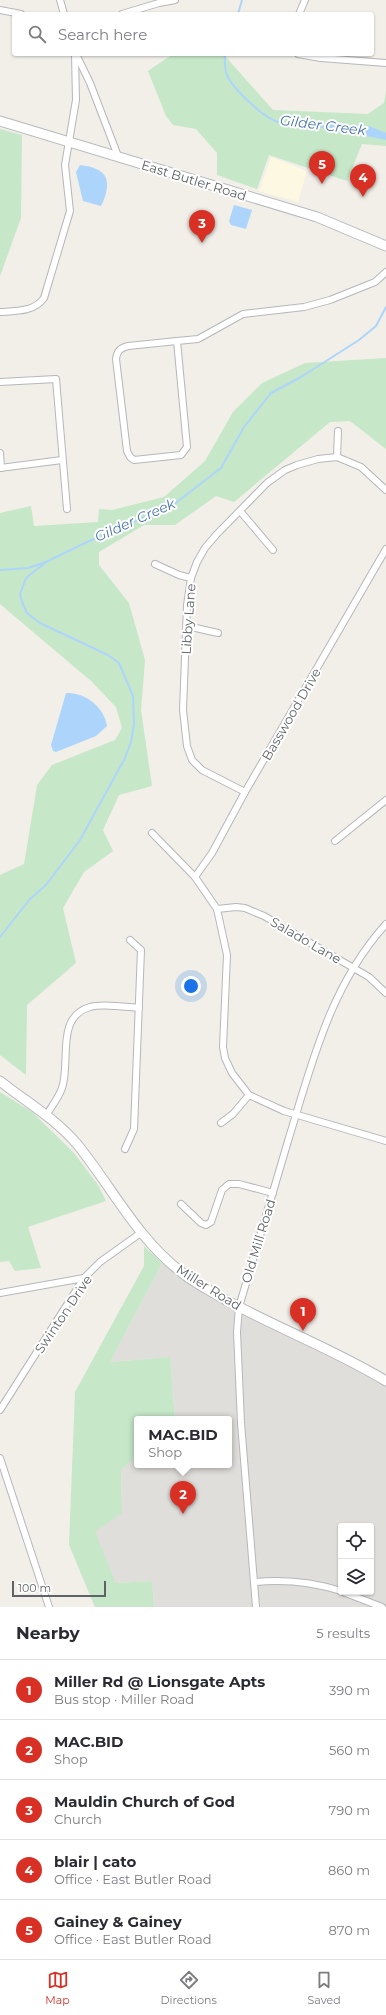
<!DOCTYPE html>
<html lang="en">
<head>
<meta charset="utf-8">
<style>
  :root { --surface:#fff; --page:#f2f2f3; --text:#2b2b33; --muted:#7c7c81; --line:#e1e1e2; --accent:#d93025 }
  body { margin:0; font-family:Montserrat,sans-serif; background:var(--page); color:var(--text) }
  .controls { position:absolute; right:12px; bottom:12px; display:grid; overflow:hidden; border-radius:4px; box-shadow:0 1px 3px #0004 }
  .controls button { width:36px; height:36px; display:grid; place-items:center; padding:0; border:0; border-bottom:1px solid var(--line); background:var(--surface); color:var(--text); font:20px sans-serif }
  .scale { position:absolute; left:12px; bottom:10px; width:94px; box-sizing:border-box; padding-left:4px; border:2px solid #5f6268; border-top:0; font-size:11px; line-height:14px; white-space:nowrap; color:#5f6268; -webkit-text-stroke:3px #fff; paint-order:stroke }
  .you { position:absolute; left:191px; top:986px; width:14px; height:14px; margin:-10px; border:3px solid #fff; border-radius:50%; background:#1a73e8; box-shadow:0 0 0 6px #1a73e833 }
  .badge { display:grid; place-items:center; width:26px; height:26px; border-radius:50%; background:var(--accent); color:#fff; font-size:13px; font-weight:700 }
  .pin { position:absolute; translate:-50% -33px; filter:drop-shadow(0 1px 2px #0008) }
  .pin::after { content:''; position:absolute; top:21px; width:14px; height:12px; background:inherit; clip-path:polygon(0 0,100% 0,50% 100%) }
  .popup { position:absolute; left:134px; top:1416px; width:98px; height:52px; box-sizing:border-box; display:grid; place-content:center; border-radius:4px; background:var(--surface); filter:drop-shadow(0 1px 3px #0005); font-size:13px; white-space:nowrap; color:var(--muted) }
  .popup b { font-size:15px; color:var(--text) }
  .popup::after { content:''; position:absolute; left:50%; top:100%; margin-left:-8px; border:8px solid transparent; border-top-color:var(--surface) }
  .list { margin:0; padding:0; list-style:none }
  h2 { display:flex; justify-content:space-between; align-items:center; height:52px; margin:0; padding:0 16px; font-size:17px }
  h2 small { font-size:13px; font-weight:400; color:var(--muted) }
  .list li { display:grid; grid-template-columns:26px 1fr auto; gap:12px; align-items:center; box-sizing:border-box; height:60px; padding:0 16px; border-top:1px solid var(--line) }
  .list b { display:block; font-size:15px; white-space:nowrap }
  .list p { margin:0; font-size:13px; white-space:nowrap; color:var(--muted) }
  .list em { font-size:13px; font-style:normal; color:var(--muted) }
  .icon { flex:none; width:22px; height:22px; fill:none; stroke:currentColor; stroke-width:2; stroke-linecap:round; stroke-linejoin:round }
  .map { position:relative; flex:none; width:386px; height:1607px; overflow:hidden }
  .search { position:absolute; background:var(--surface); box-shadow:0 1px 3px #0004; left:12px; right:12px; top:12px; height:44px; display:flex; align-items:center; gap:10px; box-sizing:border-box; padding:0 14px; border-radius:4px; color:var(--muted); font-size:15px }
  .sheet { height:352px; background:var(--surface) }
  nav { display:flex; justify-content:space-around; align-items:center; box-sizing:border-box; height:56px; border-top:1px solid var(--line); background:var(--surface); font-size:11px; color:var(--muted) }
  nav a { display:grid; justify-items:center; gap:2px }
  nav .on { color:var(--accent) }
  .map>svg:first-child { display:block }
  .commercial { fill:#fdf8e1 }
  .industrial { fill:#e0deda; fill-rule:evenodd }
  .green { fill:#c6e7c8 }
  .water { fill:#add5fc }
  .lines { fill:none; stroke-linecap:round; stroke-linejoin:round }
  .stream { stroke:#add5fc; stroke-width:2 }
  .street-casing { stroke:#b5b7bc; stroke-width:8 }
  .secondary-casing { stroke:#b6b9bf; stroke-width:11 }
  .street { stroke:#fff; stroke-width:6 }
  .secondary { stroke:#fff; stroke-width:9 }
  .labels { text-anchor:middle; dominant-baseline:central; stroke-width:4; stroke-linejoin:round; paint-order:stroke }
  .street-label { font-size:13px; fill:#5f6268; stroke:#fff }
  .water-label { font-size:14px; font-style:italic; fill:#4874af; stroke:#fff }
</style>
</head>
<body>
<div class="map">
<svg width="386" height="1607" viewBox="0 0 386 1607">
  <rect width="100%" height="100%" fill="#f1efe8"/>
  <!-- commercial -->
  <path class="commercial" d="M271,157l36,14 -9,31 -39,-11z"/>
  <!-- industrial -->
  <path class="industrial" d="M162,1263l78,42 146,72v230h-232l-2,-26 -36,2 -22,-51 28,-19 -1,-43 16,-14v9h92v-46h-54l-5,-62 -60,5zM341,1526h30v66h-30z"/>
  <!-- green -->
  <g class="green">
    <path d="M173,54l52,2 48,54 95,4 16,-11 2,-13v56l-24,-2 -15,37 -78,-26 -12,34 -40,-14v-22l-21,-24 -23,-4 -7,-9 -18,-45z"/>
    <path d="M0,129l22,6 -1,83 -21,58z"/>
    <path d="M386,358v91l-36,-28 -20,1 -96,80 -18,-6 -41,29h-31l-45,27v13l30,38 16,57 -4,50 11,76 -33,9 -16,35 10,21 -29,21 -21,36 13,55 -49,42 -1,70 -26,-20v-180l24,-11 13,-79 15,-20 63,-25 7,-12 -6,-21 -25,-26 -91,-77v-91l31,-7 3,20 64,-4 1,-13 13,1 52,-13 41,-36 28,-49 29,-29 43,-20z"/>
    <path d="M0,1092l32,20 42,41 24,32 8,16 -78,26 13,41 -26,3 -6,-10 -9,1z"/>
    <path d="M144,1246l18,17 -52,99 60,-5 5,62h-38v37l-16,14 1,43 -27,19 21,51 36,-2 2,26h-59l-26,-62 6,-153 69,-126z"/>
  </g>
  <!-- water -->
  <g class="water">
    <path d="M329,124l40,2 17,7v7l-40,-8 -17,-1z"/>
    <path d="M80,165c28,3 33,16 21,41l-18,-5 -7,-29z"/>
    <path d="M234,205l18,5 -6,19 -15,-4 -2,-4z"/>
    <path d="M66,693c19,-1 38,14 41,33l-11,10 -40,16 -3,-1 -2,-6z"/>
  </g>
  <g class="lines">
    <!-- stream -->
    <g class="stream">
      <path d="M238,14l4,-14"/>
      <path d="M225,54c0,7 -1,15 2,21 6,14 37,43 51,47 17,4 35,4 52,5"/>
      <path d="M0,570l28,-2 18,-6 41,-20 86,-37 48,-37 23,-41 27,-34 30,-16 58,-37 17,-14 10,-19"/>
      <path d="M0,937l30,-38 16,-14 34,-45 45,-82 6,-16 3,-18 -1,-28 -14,-33 -11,-8 -68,-32 -13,-10 -5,-11 -2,-8 6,-16 20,-16"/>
    </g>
    <!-- street casing -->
    <g class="street-casing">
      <g id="street">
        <path d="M60,0l4,14"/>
        <path d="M0,10l21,4"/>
        <path d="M122,14l37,-11 16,-3"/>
        <path d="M299,14l6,-14"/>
        <path d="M76,54l14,29 28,73"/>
        <path d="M298,54l23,4 65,5"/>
        <path d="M0,312c16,-1 34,0 44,-14l26,-87 -5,-46 11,-65 -1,-46"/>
        <path d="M177,341l10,106 -6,8 -47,5 -4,-3 -3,-6 -11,-92c1,-8 4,-11 12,-13z"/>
        <path d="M177,341l21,-2 45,-25 61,-7 26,-7 45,-18 11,-10"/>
        <path d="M0,382l56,-3 11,130"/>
        <path d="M0,453l1,15"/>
        <path d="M337,457l1,-26"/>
        <path d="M0,468l62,-8"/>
        <path d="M240,511l33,39"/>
        <path d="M155,564l24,11 12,3"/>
        <path d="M187,626l31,7"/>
        <path d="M245,792l-43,-22 -10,-10 -5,-14 -4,-36 4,-105 4,-27 6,-16 8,-14 11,-13 51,-52 18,-13 12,-5 21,-6 19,-2 24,10 25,23"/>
        <path d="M152,833l43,44 22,32 10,46 -4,92 2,11 7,15 17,22 35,16 102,30"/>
        <path d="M335,841l51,-41"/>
        <path d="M195,877l17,-24 33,-61 141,-243"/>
        <path d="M217,909l19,-2 9,1 19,8 105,61 17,16"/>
        <path d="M47,1114c5,-8 12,-17 15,-26 9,-26 -7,-71 28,-81 12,-4 36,0 49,1"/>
        <path d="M221,1123l12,-9 16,-19"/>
        <path d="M125,1149l9,-20 7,-179 -11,-10"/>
        <path d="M181,1204l20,19 5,2 5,-3 11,-32 7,-6h10l34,9"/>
        <path d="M0,1293l84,-15"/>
        <path d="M0,1410l84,-132 16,-16 42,-30"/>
        <path d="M0,1458l49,149"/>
        <path d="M255,1582c30,-3 58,0 86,9"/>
        <path d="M343,1592l39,15"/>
        <path d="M256,1607l-15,-184 -4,-91 2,-25c17,-56 33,-111 49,-166 24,-78 42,-155 98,-217"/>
      </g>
    </g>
    <!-- secondary casing -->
    <g class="secondary-casing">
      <g id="secondary">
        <path d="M0,121l317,96 69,29"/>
        <path d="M0,1081c26,21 55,37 77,63 34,42 60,94 103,127 14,12 31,20 46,29 53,29 109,50 160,81"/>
      </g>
    </g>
    <!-- street -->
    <use href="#street" class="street"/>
    <!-- secondary -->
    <use href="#secondary" class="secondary"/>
  </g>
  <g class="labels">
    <!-- street labels -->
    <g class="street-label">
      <text transform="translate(194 180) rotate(17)">East Butler Road</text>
      <text transform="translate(188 619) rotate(-86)">Libby Lane</text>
      <text transform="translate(291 714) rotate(-60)">Basswood Drive</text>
      <text transform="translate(306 940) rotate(30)">Salado Lane</text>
      <text transform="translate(258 1241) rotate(-73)">Old Mill Road</text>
      <text transform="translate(209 1287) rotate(32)">Miller Road</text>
      <text transform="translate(63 1314) rotate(-56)">Swinton Drive</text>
    </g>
    <!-- water labels -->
    <g class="water-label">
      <text transform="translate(323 125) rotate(7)">Gilder Creek</text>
      <text transform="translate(135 520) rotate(-24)">Gilder Creek</text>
    </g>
  </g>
</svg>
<div class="controls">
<button><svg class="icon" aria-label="locate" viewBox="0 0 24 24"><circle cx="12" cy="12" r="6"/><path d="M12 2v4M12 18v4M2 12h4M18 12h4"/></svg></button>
<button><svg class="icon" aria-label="layers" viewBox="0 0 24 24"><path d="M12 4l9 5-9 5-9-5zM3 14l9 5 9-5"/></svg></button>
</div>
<div class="scale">100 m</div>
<div class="you"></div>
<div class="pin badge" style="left:303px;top:1331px">1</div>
<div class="pin badge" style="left:183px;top:1514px">2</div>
<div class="popup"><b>MAC.BID</b>Shop</div>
<div class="pin badge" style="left:202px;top:243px">3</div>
<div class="pin badge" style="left:363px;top:197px">4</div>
<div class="pin badge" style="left:322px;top:184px">5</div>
<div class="search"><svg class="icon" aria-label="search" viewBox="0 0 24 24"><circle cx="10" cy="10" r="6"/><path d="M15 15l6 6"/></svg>Search here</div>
</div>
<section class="sheet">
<h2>Nearby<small>5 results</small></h2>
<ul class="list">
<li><span class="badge">1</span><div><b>Miller Rd @ Lionsgate Apts</b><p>Bus stop · Miller Road</p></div><em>390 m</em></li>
<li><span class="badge">2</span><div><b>MAC.BID</b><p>Shop</p></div><em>560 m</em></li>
<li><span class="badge">3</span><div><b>Mauldin Church of God</b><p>Church</p></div><em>790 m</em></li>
<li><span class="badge">4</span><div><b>blair | cato</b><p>Office · East Butler Road</p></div><em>860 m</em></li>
<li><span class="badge">5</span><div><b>Gainey &amp; Gainey</b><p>Office · East Butler Road</p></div><em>870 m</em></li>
</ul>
</section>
<nav>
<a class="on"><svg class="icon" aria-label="map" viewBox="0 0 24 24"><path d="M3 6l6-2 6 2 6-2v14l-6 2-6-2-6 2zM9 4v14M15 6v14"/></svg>Map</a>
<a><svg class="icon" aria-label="directions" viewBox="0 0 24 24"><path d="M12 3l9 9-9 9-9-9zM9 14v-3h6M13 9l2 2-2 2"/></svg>Directions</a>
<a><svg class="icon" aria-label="saved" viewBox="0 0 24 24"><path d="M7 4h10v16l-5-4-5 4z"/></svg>Saved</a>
</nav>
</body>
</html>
